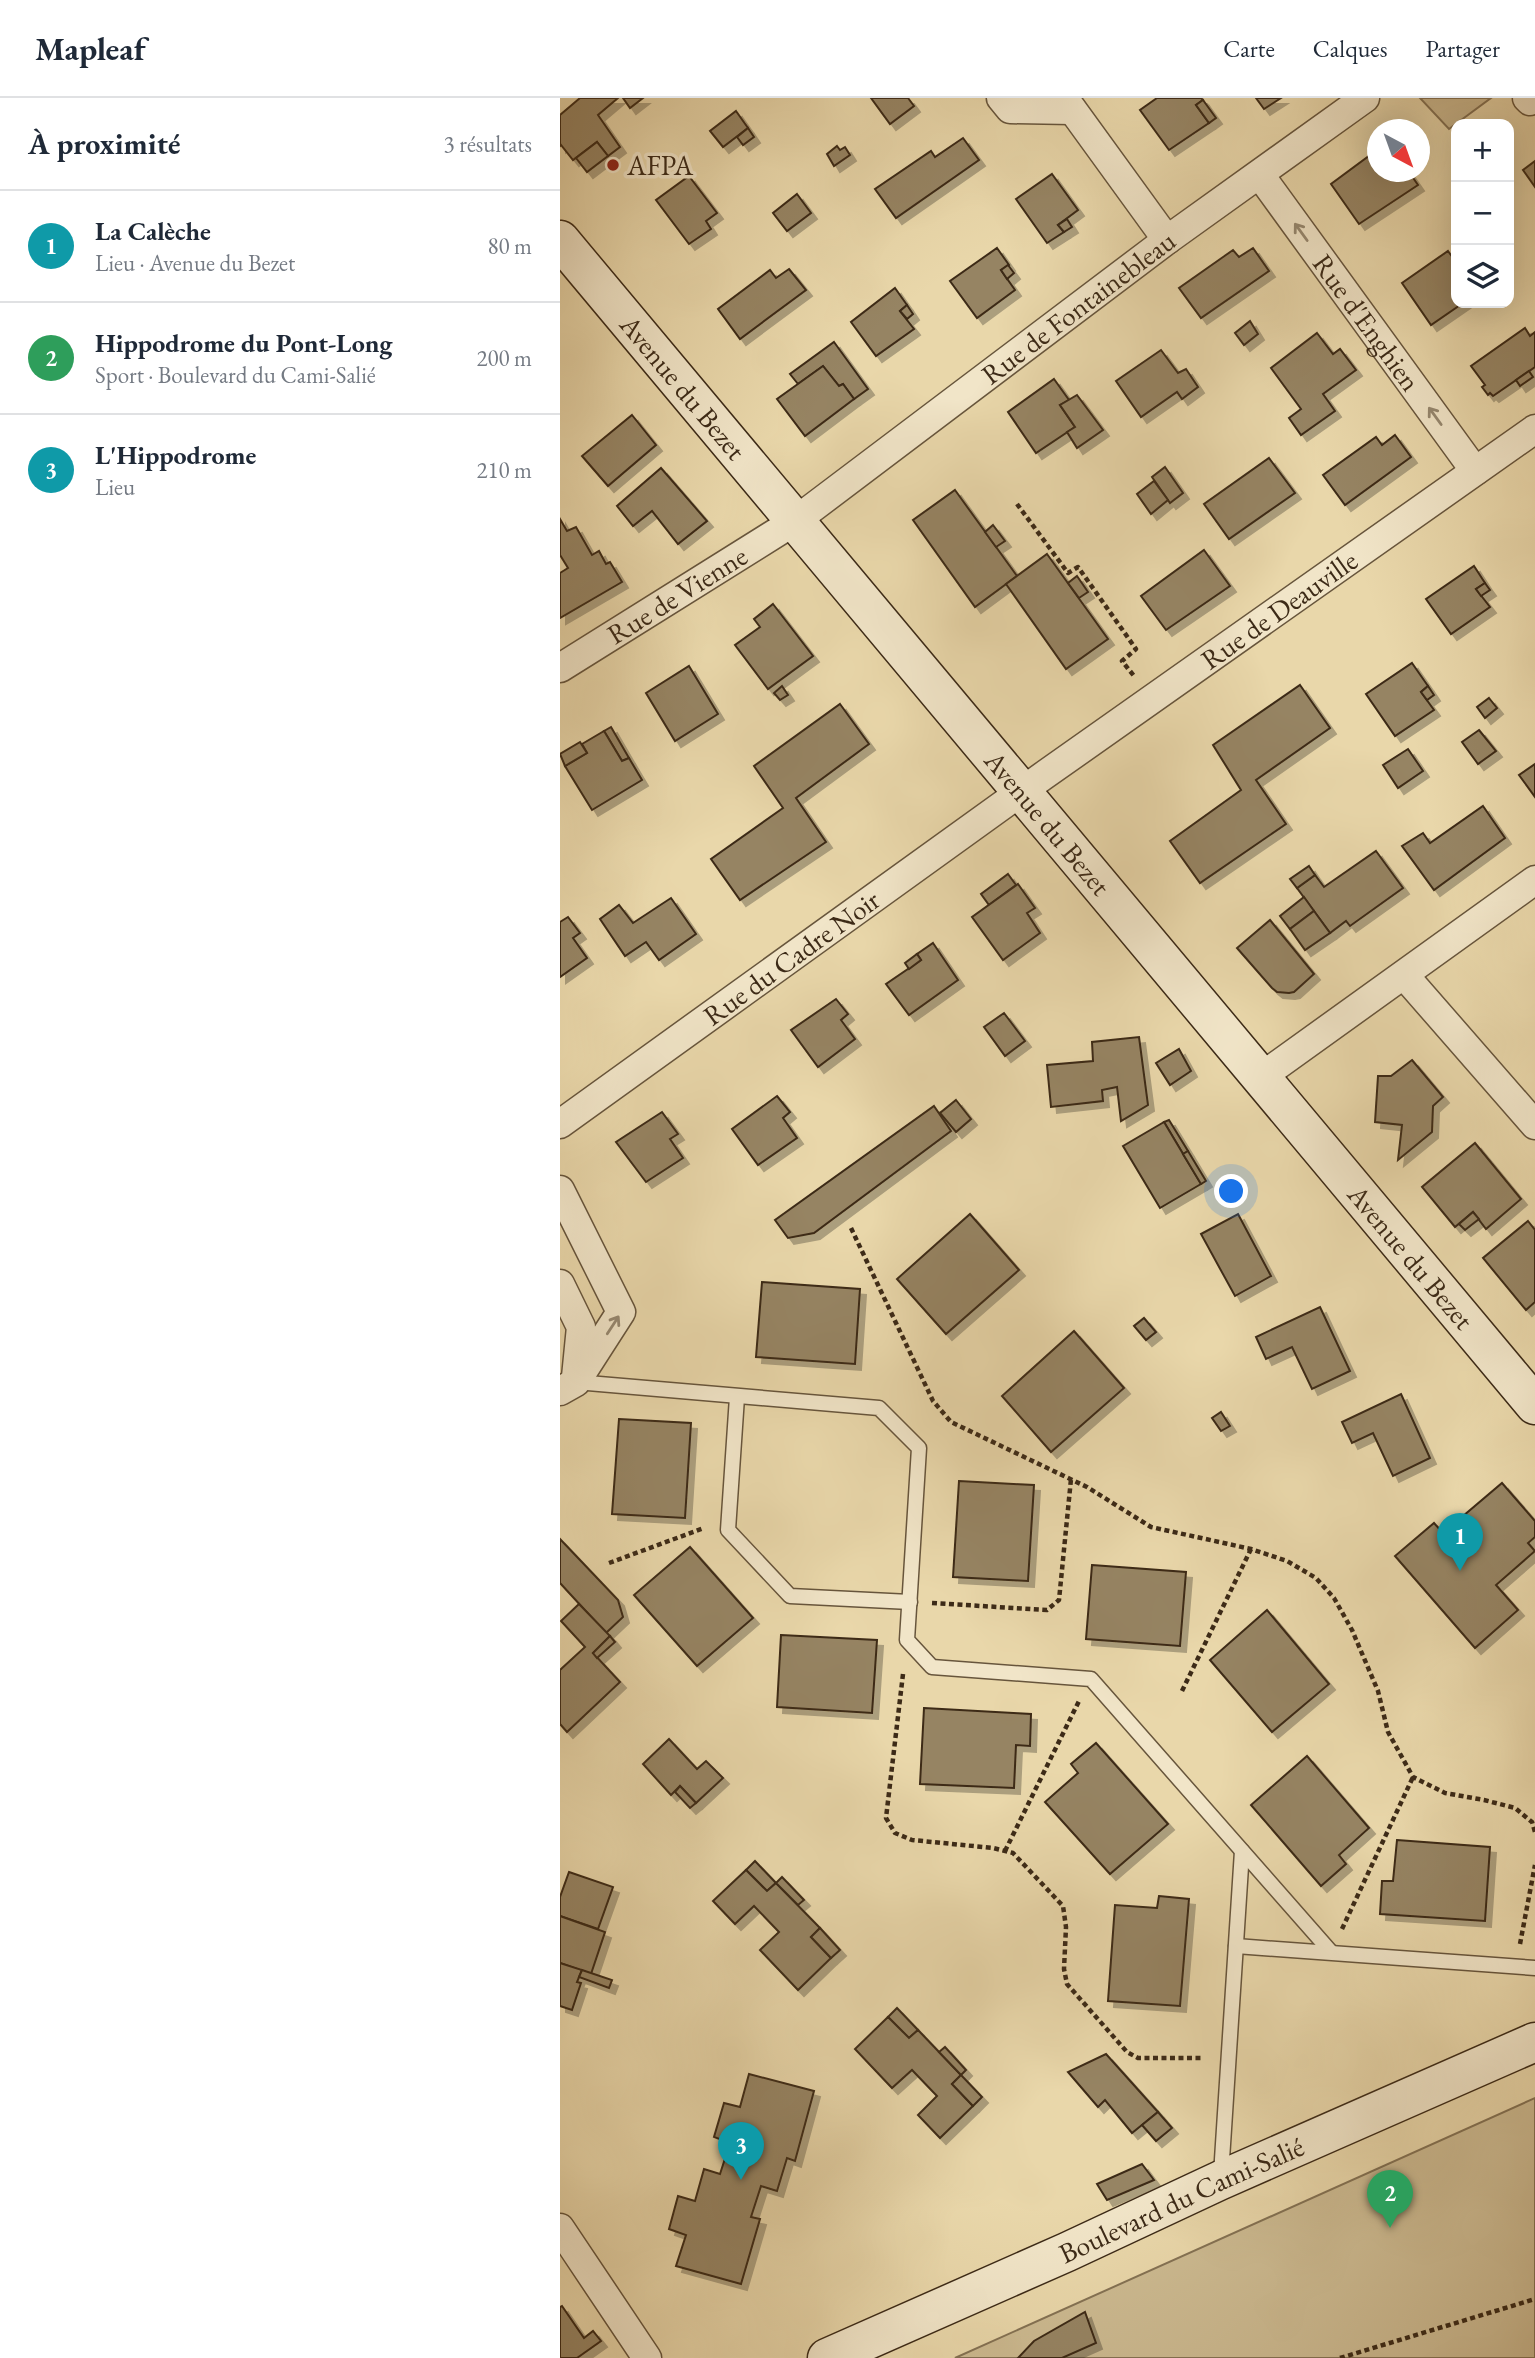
<!DOCTYPE html>
<html lang="fr">
<head>
<meta charset="utf-8">
<style>
  :root { --surface:#fff; --page:#f6f6f7; --text:#1f2937; --muted:#747a83; --line:#e0e1e3; --accent:#8f2418 }
  body { margin:0; font-family:"EB Garamond",serif; background:var(--page); color:var(--text) }
  .controls { position:absolute; right:21px; top:21px; display:grid; overflow:hidden; border-radius:14px; box-shadow:0 7px 28px #0002 }
  .controls button { width:63px; height:63px; display:grid; place-items:center; padding:0; border:0; border-bottom:2px solid var(--line); background:var(--surface); color:var(--text); font:35px sans-serif }
  .compass { position:absolute; left:807px; top:21px; width:63px; height:63px; border-radius:50%; background:var(--surface); box-shadow:0 7px 28px #0002; rotate:139deg }
  .you { position:absolute; left:672px; top:1094px; width:24px; height:24px; margin:-18px; border:5px solid #fff; border-radius:50%; background:#1a73e8; box-shadow:0 0 0 10px #1a73e833 }
  .badge { display:grid; place-items:center; width:46px; height:46px; border-radius:50%; background:var(--accent); color:#fff; font-size:23px; font-weight:700 }
  .pin { position:absolute; translate:-50% -58px; filter:drop-shadow(0 2px 4px #0008) }
  .pin::after { content:''; position:absolute; top:37px; width:24px; height:21px; background:inherit; clip-path:polygon(0 0,100% 0,50% 100%) }
  .list { margin:0; padding:0; list-style:none }
  h2 { display:flex; justify-content:space-between; align-items:center; height:91px; margin:0; padding:0 28px; font-size:30px }
  h2 small { font-size:23px; font-weight:400; color:var(--muted) }
  .list li { display:grid; grid-template-columns:46px 1fr auto; gap:21px; align-items:center; box-sizing:border-box; height:112px; padding:0 28px; border-top:2px solid var(--line) }
  .list b { display:block; font-size:26px; white-space:nowrap }
  .list p { margin:0; font-size:23px; white-space:nowrap; color:var(--muted) }
  .list em { font-size:23px; font-style:normal; color:var(--muted) }
  .icon { flex:none; width:38px; height:38px; fill:none; stroke:currentColor; stroke-width:2; stroke-linecap:round; stroke-linejoin:round }
  .map { position:relative; flex:none; width:975px; height:2260px; overflow:hidden }
  header { display:flex; align-items:center; gap:42px; box-sizing:border-box; height:98px; padding:0 35px; background:var(--surface); border-bottom:2px solid var(--line) }
  header strong { font-size:33px }
  nav { display:flex; gap:38px; margin-inline-start:auto; font-size:24px }
  main { display:flex }
  aside { flex:1; background:var(--surface) }
  .map>svg:first-child { display:block }
  .green { fill:#ccba91; stroke:#847254; stroke-width:2 }
  .building { fill:#968463; stroke:#3c2a17; stroke-width:2; filter:url(#shadow) }
  .lines { fill:none; stroke-linecap:round; stroke-linejoin:round }
  .lane-casing { stroke:#67553c; stroke-width:17 }
  .street-casing { stroke:#67553c; stroke-width:31 }
  .secondary-casing { stroke:#3c2a17; stroke-width:41 }
  .path { stroke:#3c2a17; stroke-width:4.5; stroke-dasharray:5 3.5; stroke-linecap:butt }
  .lane { stroke:#f1e5c8; stroke-width:14 }
  .street { stroke:#f1e5c8; stroke-width:28 }
  .secondary { stroke:#f1e5c8; stroke-width:38 }
  .oneway { stroke:#968870 }
  .poi-dot { fill:#8f2418; stroke:#f1e5c8; stroke-width:2.5 }
  .labels { text-anchor:middle; dominant-baseline:central; stroke-width:7; stroke-linejoin:round; paint-order:stroke }
  .poi-label { font-size:28px; fill:#3c2a17; stroke:#f1e5c8; text-anchor:start }
  .street-label { font-size:28px; fill:#3c2a17; stroke:#f1e5c8 }
</style>
</head>
<body>
<header>
<strong>Mapleaf</strong>
<nav><a>Carte</a><a>Calques</a><a>Partager</a></nav>
</header>
<main>
<aside>
<h2>À proximité<small>3 résultats</small></h2>
<ul class="list">
<li><span class="badge" style="background:#0f9aa8">1</span><div><b>La Calèche</b><p>Lieu · Avenue du Bezet</p></div><em>80 m</em></li>
<li><span class="badge" style="background:#2e9e5b">2</span><div><b>Hippodrome du Pont-Long</b><p>Sport · Boulevard du Cami-Salié</p></div><em>200 m</em></li>
<li><span class="badge" style="background:#0f9aa8">3</span><div><b>L'Hippodrome</b><p>Lieu</p></div><em>210 m</em></li>
</ul>
</aside>
<div class="map">
<svg width="975" height="2260" viewBox="0 0 975 2260">
  <defs>
    <filter id="shadow"><feDropShadow dx="6" dy="6" stdDeviation="0" flood-color="#0004"/></filter>
  </defs>
  <rect width="100%" height="100%" fill="#e9d7aa"/>
  <filter id="stains"><feTurbulence type="fractalNoise" baseFrequency=".00286" numOctaves="4"/><feColorMatrix values="0 0 0 0 .2 0 0 0 0 .09 0 0 0 0 .02 0 0 0 .5 -.17"/></filter>
  <radialGradient id="worn" r=".72"><stop offset=".6" stop-color="#630" stop-opacity="0"/><stop offset="1" stop-color="#630" stop-opacity=".3"/></radialGradient>
  <!-- green -->
  <g class="green">
    <path d="M860,0h71l-42,31z"/>
    <path d="M975,2000v260h-580z"/>
  </g>
  <!-- building -->
  <g class="building">
    <path d="M20,0h38l-20,17 22,32 -12,9 -11,-14 -24,18 -12,-15 -1,1v-31z"/>
    <path d="M63,0h20l-13,10z"/>
    <path d="M311,0h37l6,8 -24,18z"/>
    <path d="M597,0h44l2,2 -7,5 13,18 -40,27 -29,-40z"/>
    <path d="M696,0h25l-17,11z"/>
    <path d="M643,2l13,18 -7,5 -13,-18z"/>
    <path d="M176,13l12,17 -25,19 -13,-16z"/>
    <path d="M188,30l6,9 -11,8 -6,-8z"/>
    <path d="M403,40l16,22 -83,58 -21,-29 56,-38 4,6z"/>
    <path d="M37,44l11,14 -21,16 -11,-14z"/>
    <path d="M277,48l3,4 5,-3 5,8 -16,11 -7,-12z"/>
    <path d="M817,52l1,22h31l9,13 -59,39 -28,-40z"/>
    <path d="M975,63v26l-12,-17z"/>
    <path d="M492,76l26,36 -20,15 6,7 -17,11 -31,-44z"/>
    <path d="M129,78l28,37 -11,8 5,8 -22,15 -33,-44z"/>
    <path d="M237,96l14,19 -24,18 -14,-18z"/>
    <path d="M507,121l5,8 -8,5 -6,-7z"/>
    <path d="M437,150l12,17 -8,5 14,20 -38,28 -27,-37z"/>
    <path d="M693,150l16,23 -68,47 -22,-30 54,-38 6,7z"/>
    <path d="M888,153l8,11v41h7l-32,22 -29,-42z"/>
    <path d="M448,167l6,8 -7,6 -6,-9z"/>
    <path d="M229,171l17,21 -66,49 -22,-30 52,-39 6,8z"/>
    <path d="M335,190l12,17 -7,6 14,18 -38,27 -25,-34z"/>
    <path d="M347,207l6,9 -6,5 -7,-8z"/>
    <path d="M690,223l8,13 -14,11 -9,-12z"/>
    <path d="M965,230l5,8 5,-4v35l-42,29 -3,-3 -2,2 -6,-8 3,-2 -14,-19z"/>
    <path d="M757,235l16,21 7,-5 16,21 -33,24 12,17 -34,24 -12,-17 12,-9 -30,-41z"/>
    <path d="M274,244l34,47 -14,10 -11,-15 -4,2 -16,-20 -25,18 -8,-10z"/>
    <path d="M601,252l17,23 8,-4 12,18 -16,12 -5,-7 -36,25 -25,-36z"/>
    <path d="M263,268l16,20 4,-2 11,15 -49,37 -28,-37z"/>
    <path d="M969,273l4,6 -13,9 -4,-6z"/>
    <path d="M494,281l15,21 -9,5 15,22 -39,26 -28,-41z"/>
    <path d="M517,297l26,35 -26,18 -10,-16 8,-5 -15,-22z"/>
    <path d="M72,317l24,30 -48,41 -26,-30z"/>
    <path d="M835,337l16,22 -66,48 -22,-30 53,-38 6,8z"/>
    <path d="M709,360l26,35 -66,46 -25,-35z"/>
    <path d="M605,369l18,26 -13,10 -18,-26z"/>
    <path d="M101,370l46,53 -29,23 -26,-33 -19,15 -16,-20z"/>
    <path d="M594,383l14,19 -17,14 -14,-20z"/>
    <path d="M395,392l62,86 -42,31 -62,-87z"/>
    <path d="M0,421l7,12 9,-4 16,28 7,-4 7,13 4,-2 12,20 -62,36v-45l8,-5 -8,-13z"/>
    <path d="M433,427l12,16 -9,6 -11,-15z"/>
    <path d="M644,452l26,36 -64,44 -25,-34z"/>
    <path d="M487,456l61,85 -42,30 -60,-85z"/>
    <path d="M914,468l11,17 -9,6 14,18 -39,27 -25,-35z"/>
    <path d="M517,478l11,16 -9,6 -11,-15z"/>
    <path d="M925,485l5,7 -9,6 -5,-7z"/>
    <path d="M213,506l40,52 -45,33 -33,-44 25,-18 -6,-8z"/>
    <path d="M852,565l16,23 -7,6 13,18 -39,26 -29,-42z"/>
    <path d="M129,568l29,48 -43,27 -29,-48z"/>
    <path d="M740,587l30,43 -74,52 30,44 -86,59 -30,-42 71,-51 -28,-45z"/>
    <path d="M222,588l6,9 -8,5 -6,-7z"/>
    <path d="M868,588l6,9 -7,5 -6,-8z"/>
    <path d="M929,600l8,10 -12,10 -8,-11z"/>
    <path d="M280,606l29,40 -73,54 30,44 -86,58 -29,-41 72,-51 -29,-42z"/>
    <path d="M51,629l18,31 -7,3 -18,-30z"/>
    <path d="M919,632l17,21 -18,13 -16,-22z"/>
    <path d="M44,633l18,30 7,-3 13,22 -50,30 -27,-44 22,-13 -5,-9z"/>
    <path d="M20,644l7,11 -22,13 -5,-12z"/>
    <path d="M848,651l15,22 -25,17 -15,-23z"/>
    <path d="M975,666v33l-16,-22z"/>
    <path d="M923,708l22,32 -71,52 -32,-44 21,-13 7,10z"/>
    <path d="M816,753l27,37 -53,38 -4,-5 -16,12 -33,-45 18,-13 9,12z"/>
    <path d="M749,768l6,9 -18,13 -7,-9z"/>
    <path d="M448,776l8,11 -27,20 -8,-11z"/>
    <path d="M458,786l17,24 -8,5 13,20 -37,27 -31,-43z"/>
    <path d="M744,799l10,14 -24,18 -10,-13z"/>
    <path d="M111,800l25,36 -37,26 -13,-18 -21,14 -25,-37 19,-14 14,18z"/>
    <path d="M754,813l16,22 -25,17 -15,-21z"/>
    <path d="M8,819l12,16 -7,5 14,20 -27,19v-55z"/>
    <path d="M710,822l44,54 -20,18 -5,1 -12,-1 -5,-4 -35,-40z"/>
    <path d="M373,845l25,37 -49,35 -23,-31 35,-24 -4,-6z"/>
    <path d="M357,856l4,6 -12,9 -4,-6z"/>
    <path d="M276,901l12,15 -7,6 14,19 -37,28 -27,-37z"/>
    <path d="M444,915l21,28 -20,15 -21,-29z"/>
    <path d="M579,939l9,68 -27,16 -4,-34 -15,3 1,11 -52,6 -4,-42 46,-4 -1,-19z"/>
    <path d="M619,951l12,22 -21,14 -14,-22z"/>
    <path d="M852,962l31,37 -10,9 -1,26 -34,28 4,-35 -27,-3 3,-46h13z"/>
    <path d="M217,998l13,16 -7,6 14,20 -39,27 -26,-36z"/>
    <path d="M396,1002l15,19 -15,13 -16,-19z"/>
    <path d="M374,1008l17,25 -137,102 -26,5 -13,-18z"/>
    <path d="M102,1014l16,22 -8,5 13,19 -37,24 -30,-40z"/>
    <path d="M609,1022l19,31 -5,3 -19,-32z"/>
    <path d="M604,1024l37,62 -41,24 -37,-62z"/>
    <path d="M915,1045l46,56 -35,30 -13,-17 -18,15 -33,-40z"/>
    <path d="M628,1053l18,30 -5,3 -18,-30z"/>
    <path d="M913,1114l6,7 -14,11 -6,-6z"/>
    <path d="M410,1116l49,56 -73,64 -49,-55z"/>
    <path d="M678,1116l33,62 -36,20 -34,-62z"/>
    <path d="M968,1123l7,9v72l-9,8 -43,-52z"/>
    <path d="M202,1184l98,7 -5,75 -99,-7z"/>
    <path d="M760,1209l30,64 -38,18 -20,-42 -26,12 -10,-22z"/>
    <path d="M584,1220l12,14 -10,8 -12,-14z"/>
    <path d="M514,1233l50,57 -73,64 -49,-56z"/>
    <path d="M841,1296l29,64 -37,18 -20,-43 -21,10 -10,-21z"/>
    <path d="M661,1314l9,14 -9,5 -9,-13z"/>
    <path d="M59,1321l72,4 -6,95 -73,-4z"/>
    <path d="M399,1383l75,4 -6,96 -75,-4z"/>
    <path d="M942,1385l33,38v16l-7,6 7,8 -39,34 22,25 -43,38 -80,-92 39,-33 9,10z"/>
    <path d="M0,1441l58,61 5,17 -17,16 -46,-50z"/>
    <path d="M130,1449l63,71 -56,48 -63,-71z"/>
    <path d="M532,1467l94,7 -6,74 -94,-7z"/>
    <path d="M19,1506l31,32 -17,17 27,29 -53,50 -7,-8v-54l25,-23 -24,-26z"/>
    <path d="M707,1512l62,74 -57,48 -62,-72z"/>
    <path d="M221,1537l96,5 -5,73 -95,-6z"/>
    <path d="M50,1538l5,6 -18,16 -4,-5z"/>
    <path d="M364,1610l107,6 -1,32 -14,-1 -2,43 -94,-4z"/>
    <path d="M109,1641l28,30 9,-8 17,17 -27,25 -16,-17 -9,9 -28,-31z"/>
    <path d="M536,1645l72,81 -58,50 -65,-72 33,-29 -7,-9z"/>
    <path d="M747,1658l62,72 -30,27 7,9 -25,22 -70,-81z"/>
    <path d="M120,1688l16,17 -6,5 -15,-16z"/>
    <path d="M837,1742l93,7 -5,74 -105,-7 2,-33h11z"/>
    <path d="M195,1763l21,22 -9,8 -21,-21z"/>
    <path d="M186,1772l21,21 9,-8 44,45 -9,9 20,21 -33,32 -38,-40 19,-18 -25,-26 -19,18 -22,-23z"/>
    <path d="M9,1774l44,15 -15,42 -38,-13v-19z"/>
    <path d="M222,1779l22,23 -6,5 -22,-22z"/>
    <path d="M599,1798l30,3 -9,107 -72,-5 7,-96 42,3z"/>
    <path d="M0,1818l45,16 -14,42 -31,-11z"/>
    <path d="M260,1830l20,22 -9,8 -20,-21z"/>
    <path d="M0,1865l22,7 -5,12 4,1 -9,27 -12,-4z"/>
    <path d="M22,1872l30,10 -3,8 -30,-11z"/>
    <path d="M337,1910l21,22 -9,8 -21,-21z"/>
    <path d="M328,1919l21,21 9,-8 43,45 -9,9 21,22 -33,32 -22,-23 19,-19 -25,-26 -20,18 -37,-39z"/>
    <path d="M385,1949l21,23 -5,5 -22,-23z"/>
    <path d="M546,1956l52,58 -26,21 -27,-33 -7,7 -30,-35z"/>
    <path d="M189,1976l65,17 -19,70 -8,-3 -10,33 -16,-5 -10,31 9,2 -19,65 -65,-18 10,-31 -17,-6 9,-33 17,5 9,-32 16,5 10,-31 -16,-6 10,-34 16,4z"/>
    <path d="M401,1977l21,22 -9,9 -21,-22z"/>
    <path d="M598,2014l14,16 -16,13 -14,-16z"/>
    <path d="M582,2066l12,16 -47,20 -10,-16z"/>
    <path d="M2,2208l22,32 9,-7 8,10 -24,17h-17v-51z"/>
    <path d="M525,2214l11,31 -34,15h-44l16,-17z"/>
  </g>
  <g class="lines">
    <!-- lane casing -->
    <g class="lane-casing">
      <g id="lane">
        <path d="M16,1284l303,26 40,40 -12,192 25,27 159,12 240,273"/>
        <path d="M177,1299l-9,133 62,66 120,6"/>
        <path d="M676,1848l299,22"/>
        <path d="M661,2077l21,-324"/>
      </g>
    </g>
    <!-- street casing -->
    <g class="street-casing">
      <g id="street">
        <path d="M441,0l9,11 62,1"/>
        <path d="M504,0l103,142"/>
        <path d="M967,0l3,3 5,-3"/>
        <path id="s1" d="M700,77l215,296"/>
        <path id="s2" d="M0,570l235,-147 372,-281 198,-142"/>
        <path d="M844,877l131,150"/>
        <path d="M701,979l274,-197"/>
        <path id="s3" d="M0,1026l483,-348 492,-347"/>
        <path d="M0,1092l61,122 -45,70 -16,9"/>
        <path d="M0,1186l21,43 -5,50"/>
        <path d="M0,2130l87,130"/>
      </g>
    </g>
    <!-- secondary casing -->
    <g class="secondary-casing">
      <g id="secondary">
        <path id="s4" d="M0,142l975,1165"/>
        <path id="s5" d="M267,2260l240,-106 154,-72 314,-138"/>
      </g>
    </g>
    <!-- path -->
    <g class="path">
      <path d="M457,406l51,69 10,-6 58,82 -14,12 12,15"/>
      <path d="M291,1130l82,173 18,21 136,65 64,40 100,22 36,12 29,17 18,20 18,32 26,61 10,41 25,45 32,16 39,7 31,8 17,14 3,10"/>
      <path d="M49,1465l95,-35"/>
      <path d="M372,1505l115,7 12,-10 12,-121"/>
      <path d="M343,1576l-17,144 9,15 17,7 81,8 20,5 50,53 3,21 -2,42 3,15 60,68 11,6h65"/>
      <path d="M622,1593l69,-142"/>
      <path d="M445,1753l74,-150"/>
      <path d="M782,1831l71,-152"/>
      <path d="M960,1846l15,-79"/>
      <path d="M780,2260l195,-59"/>
    </g>
    <!-- lane -->
    <use href="#lane" class="lane"/>
    <!-- street -->
    <use href="#street" class="street"/>
    <!-- secondary -->
    <use href="#secondary" class="secondary"/>
  </g>
  <!-- one-way arrows -->
  <defs><path id="oneway-shaft" d="M-6 0H5M1.5-3L5.5 0L1.5 3" fill="none" stroke-width="1.6" stroke-linecap="round" stroke-linejoin="round" transform="scale(1.75)"/></defs>
  <g class="oneway">
    <use href="#oneway-shaft" transform="translate(741 134) rotate(-126)"/>
    <use href="#oneway-shaft" transform="translate(875 318) rotate(-126)"/>
    <use href="#oneway-shaft" transform="translate(53 1227) rotate(-57)"/>
  </g>
  <!-- markers -->
  <circle class="poi-dot" cx="53" cy="67" r="7"/>
  <g class="labels">
    <!-- poi labels -->
    <g class="poi-label">
      <text x="67" y="67">AFPA</text>
    </g>
    <!-- street labels -->
    <g class="street-label">
      <text stroke="none"><textPath href="#s2" startOffset="632">Rue de Fontainebleau</textPath></text>
      <text stroke="none"><textPath href="#s1" startOffset="182">Rue d'Enghien</textPath></text>
      <text stroke="none"><textPath href="#s4" startOffset="192">Avenue du Bezet</textPath></text>
      <text stroke="none"><textPath href="#s2" startOffset="138">Rue de Vienne</textPath></text>
      <text stroke="none"><textPath href="#s3" startOffset="884">Rue de Deauville</textPath></text>
      <text stroke="none"><textPath href="#s4" startOffset="760">Avenue du Bezet</textPath></text>
      <text stroke="none"><textPath href="#s3" startOffset="285">Rue du Cadre Noir</textPath></text>
      <text stroke="none"><textPath href="#s4" startOffset="1326">Avenue du Bezet</textPath></text>
      <text stroke="none"><textPath href="#s5" startOffset="388">Boulevard du Cami-Salié</textPath></text>
    </g>
  </g>
  <rect width="100%" height="100%" filter="url(#stains)"/>
  <rect width="100%" height="100%" fill="url(#worn)"/>
</svg>
<div class="controls">
<button>+</button>
<button>−</button>
<button><svg class="icon" aria-label="layers" viewBox="0 0 24 24"><path d="M12 4l9 5-9 5-9-5zM3 14l9 5 9-5"/></svg></button>
</div>
<svg class="compass" viewBox="-18 -18 36 36"><path d="M0-13l5 13h-10z" fill="#e53935"/><path d="M0 13l5-13h-10z" fill="#747a83"/></svg>
<div class="you"></div>
<div class="pin badge" style="left:900px;top:1473px;background:#0f9aa8">1</div>
<div class="pin badge" style="left:830px;top:2130px;background:#2e9e5b">2</div>
<div class="pin badge" style="left:181px;top:2082px;background:#0f9aa8">3</div>
</div>
</main>
</body>
</html>
